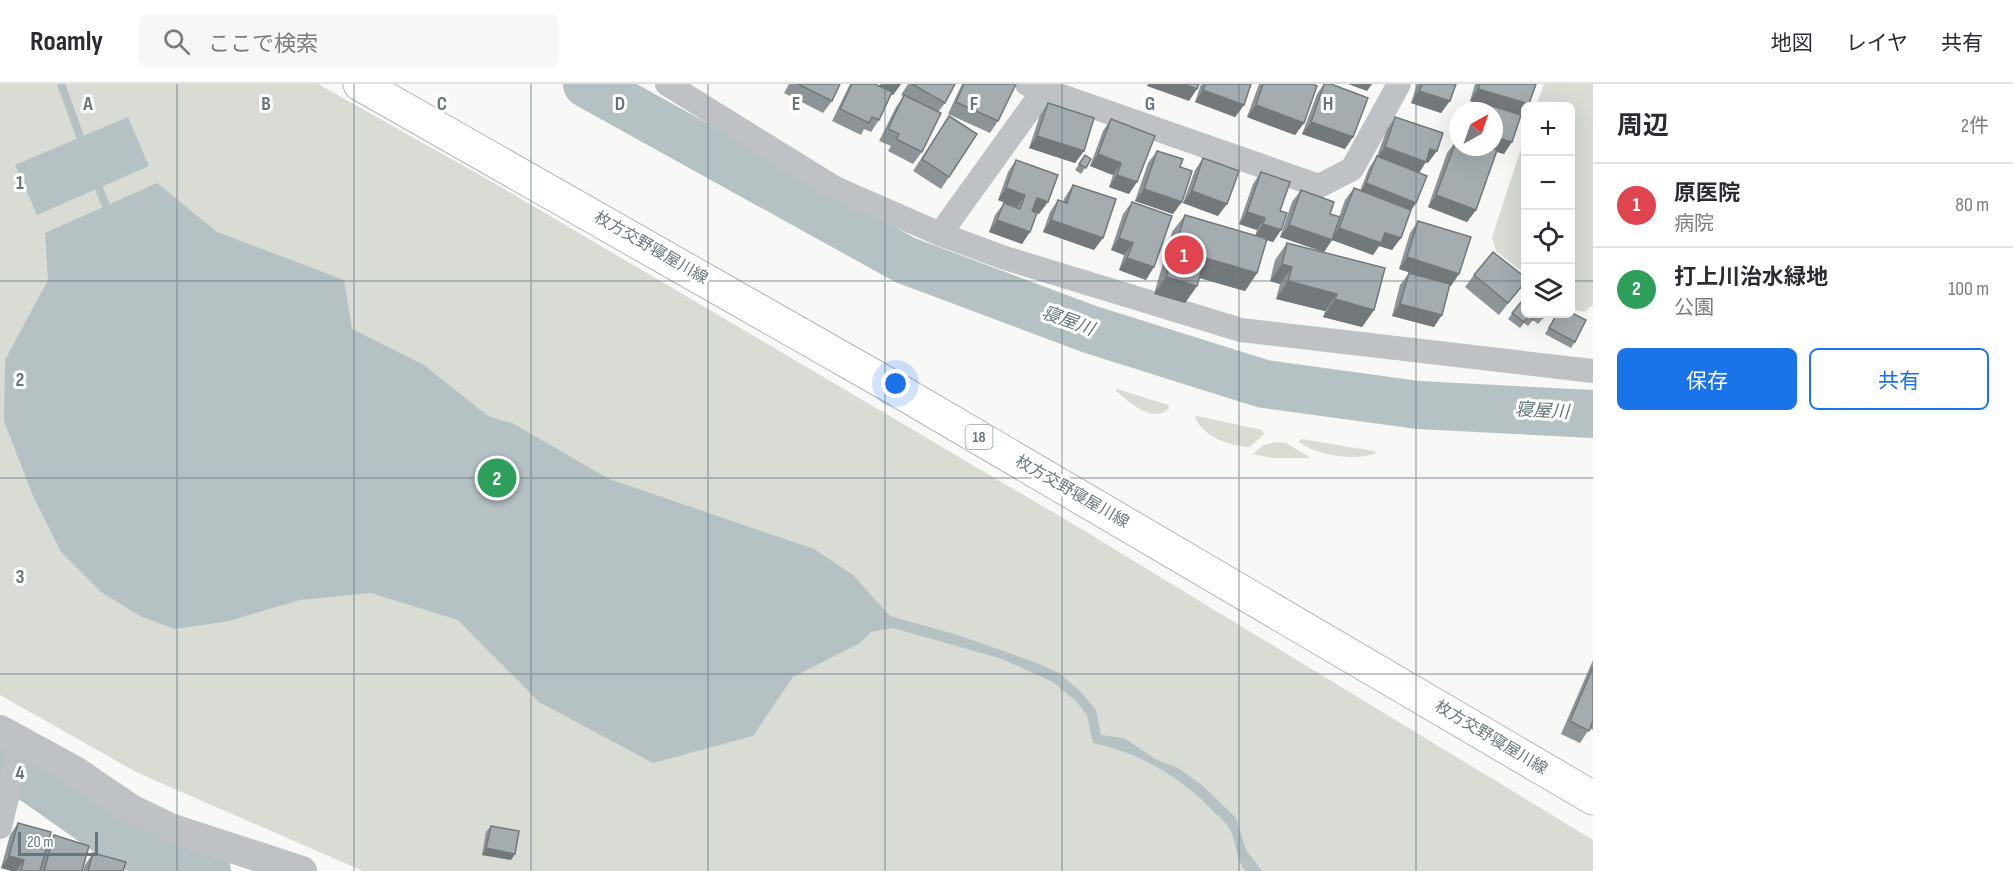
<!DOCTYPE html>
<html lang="ja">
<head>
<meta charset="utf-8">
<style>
  :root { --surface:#fff; --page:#f7f7f7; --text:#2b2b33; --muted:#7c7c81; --line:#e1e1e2; --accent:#1a73e8 }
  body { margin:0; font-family:"Sofia Sans Condensed","Noto Sans JP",sans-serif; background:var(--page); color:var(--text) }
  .controls { position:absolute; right:18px; top:18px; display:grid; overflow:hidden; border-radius:9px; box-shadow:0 6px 24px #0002 }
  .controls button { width:54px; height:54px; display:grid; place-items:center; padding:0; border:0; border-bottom:2px solid var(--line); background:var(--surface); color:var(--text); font:30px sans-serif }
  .compass { position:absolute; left:1449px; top:18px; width:54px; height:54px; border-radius:50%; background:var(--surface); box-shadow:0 6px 24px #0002; rotate:40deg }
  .scale { position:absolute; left:18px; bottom:15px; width:80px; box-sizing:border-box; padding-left:6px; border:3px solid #66767d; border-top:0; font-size:16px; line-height:21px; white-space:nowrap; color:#66767d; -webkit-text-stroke:4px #fff; paint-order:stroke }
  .you { position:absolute; left:896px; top:300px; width:21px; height:21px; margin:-15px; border:4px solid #fff; border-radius:50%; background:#1a73e8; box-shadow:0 0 0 9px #1a73e833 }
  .badge { display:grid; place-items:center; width:39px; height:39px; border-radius:50%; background:var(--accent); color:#fff; font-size:20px; font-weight:700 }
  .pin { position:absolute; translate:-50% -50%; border:3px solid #fff; box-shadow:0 2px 6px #0006 }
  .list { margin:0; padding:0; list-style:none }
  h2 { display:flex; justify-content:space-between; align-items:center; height:78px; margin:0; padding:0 24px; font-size:26px }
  h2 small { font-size:20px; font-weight:400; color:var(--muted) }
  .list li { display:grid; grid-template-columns:39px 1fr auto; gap:18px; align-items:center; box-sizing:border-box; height:84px; padding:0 24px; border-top:2px solid var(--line) }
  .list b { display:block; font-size:22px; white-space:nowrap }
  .list p { margin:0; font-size:20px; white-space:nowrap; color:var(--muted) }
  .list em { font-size:20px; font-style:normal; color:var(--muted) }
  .actions { display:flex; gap:12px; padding:18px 24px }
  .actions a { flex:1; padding:14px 0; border:2px solid var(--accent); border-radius:9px; text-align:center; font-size:21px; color:var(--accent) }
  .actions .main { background:var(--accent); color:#fff }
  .icon { flex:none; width:33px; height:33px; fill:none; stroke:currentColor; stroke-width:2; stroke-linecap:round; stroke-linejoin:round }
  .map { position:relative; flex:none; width:1593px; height:787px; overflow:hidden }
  header { display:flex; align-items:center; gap:36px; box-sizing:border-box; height:84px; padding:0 30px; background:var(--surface); border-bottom:2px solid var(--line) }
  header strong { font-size:28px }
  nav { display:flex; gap:33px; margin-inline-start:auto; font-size:21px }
  .search { width:420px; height:54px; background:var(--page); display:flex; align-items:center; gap:15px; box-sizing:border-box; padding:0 21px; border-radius:9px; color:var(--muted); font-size:22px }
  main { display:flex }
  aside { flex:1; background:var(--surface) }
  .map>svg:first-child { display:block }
  .green { fill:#d8dcd5 }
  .water { fill:#b6c1c4 }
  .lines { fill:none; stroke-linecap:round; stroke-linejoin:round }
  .stream { stroke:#b6c1c4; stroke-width:8 }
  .river { stroke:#b6c1c4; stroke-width:48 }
  .primary-casing { stroke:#b2b7b9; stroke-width:35 }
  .minor { stroke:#bec2c5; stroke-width:24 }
  .tertiary { stroke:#bec2c5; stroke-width:30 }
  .primary { stroke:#fff; stroke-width:33 }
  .wall { fill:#8d9497 }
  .shaded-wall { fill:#73787b }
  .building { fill:#a4acb0; stroke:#73787b; stroke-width:1.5 }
  .grid { fill:none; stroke:#66767d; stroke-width:1.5; stroke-opacity:0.55 }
  .labels { text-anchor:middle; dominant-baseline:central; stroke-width:6; stroke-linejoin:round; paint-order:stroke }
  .shield { fill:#fff; stroke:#949fa4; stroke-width:1.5 }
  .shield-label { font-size:15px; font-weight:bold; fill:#66767d }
  .street-label { font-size:16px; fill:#66767d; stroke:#fff }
  .water-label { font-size:18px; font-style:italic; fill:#617478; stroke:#fff }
  .grid-label { font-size:20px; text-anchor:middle; font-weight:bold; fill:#66767d; stroke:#fff; stroke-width:6; stroke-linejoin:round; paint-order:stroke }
</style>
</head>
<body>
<header>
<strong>Roamly</strong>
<div class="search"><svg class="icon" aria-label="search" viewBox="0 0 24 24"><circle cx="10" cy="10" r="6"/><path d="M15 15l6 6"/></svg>ここで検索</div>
<nav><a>地図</a><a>レイヤ</a><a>共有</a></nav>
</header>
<main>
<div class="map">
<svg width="1593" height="787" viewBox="0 0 1593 787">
  <rect width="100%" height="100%" fill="#f8f8f6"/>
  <!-- green -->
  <g class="green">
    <path d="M0,0h318l176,99 584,344 515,313v31h-1230l-225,-98 -138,-78z"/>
    <path d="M1544,0h49v221l-9,7 -13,-3 -1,-203h-34z"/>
    <path d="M1525,53l1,137h-1l-29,-23 -4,-14z"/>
    <path d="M1117,305l51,16 1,3c-15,17 -40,-6 -53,-17z"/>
    <path d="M1197,332l65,14 2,4 -14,13c-21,-1 -44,-9 -55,-29z"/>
    <path d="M1301,355l73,12 2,2c-20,9 -59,2 -77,-11z"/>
    <path d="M1275,358l11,1 25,15h-39l-19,-4 10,-9z"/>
  </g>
  <!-- water -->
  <g class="water">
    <path d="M128,33l21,49 -112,49 -22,-50z"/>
    <path d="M157,99l60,49 127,48 8,49 72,36 64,51 26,8 95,55 205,70 39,26 37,41 68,19 82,29 20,10 20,17 16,19 5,25 23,3 31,21 23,9 25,18 33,32 10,32 16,21h-16c-12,-13 -8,-29 -17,-43 -3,-6 -11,-12 -16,-17 -32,-34 -73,-58 -120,-68l-6,-28 -11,-14 -23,-19 -51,-23 -109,-31 -22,4 -11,11 -67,34 -40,59 -100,27 -114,-61 -81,-82 -87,-27 -71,7 -71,21 -54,8 -33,-12 -41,-25 -40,-40 -28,-56 -29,-75 1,-61 43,-80 -3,-47z"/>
  </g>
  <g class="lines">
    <!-- stream -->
    <g class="stream">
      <path d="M61,0l23,63"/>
      <path d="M95,94l11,28"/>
    </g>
    <!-- river -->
    <g class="river">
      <path d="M587,0l318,176 184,69 175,55 154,21 175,9"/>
      <path d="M0,680l35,17 91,64 81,26"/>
    </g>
    <!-- primary casing -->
    <g class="primary-casing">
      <path id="primary" d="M360,0l529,301 704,413"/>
    </g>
    <!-- minor -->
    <g class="minor">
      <path d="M667,0l168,104 105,46 65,24 236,72 352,41"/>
      <path d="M1027,0l292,102 33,-17 47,-85"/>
      <path d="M940,150l108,-150"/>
      <path d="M0,743l21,-88"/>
    </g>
    <!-- tertiary -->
    <path class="tertiary" d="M0,646l75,41 56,38 39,19 132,43"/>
    <!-- primary -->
    <use href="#primary" class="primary"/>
  </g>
  <!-- wall -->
  <g class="wall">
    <path d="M789,0h51l-8,17 -9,12 -39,-20z"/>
    <path d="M850,0h25l4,2 1,-2h21l-8,11 -2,-1 -12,26 -8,12 -7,-3 -3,6 -29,-14z"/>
    <path d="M908,0h47l-10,19 -7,9 -16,40 -9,12 -25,-13 3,-5 -12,-5 17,-34 8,-11 -3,-1z"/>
    <path d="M962,0h54l-18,37 -8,12 -42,-19z"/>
    <path d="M1201,0h50l-7,21 -9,12 -40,-15z"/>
    <path d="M1259,0h54l-9,39 -9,12 -48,-18z"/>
    <path d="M1324,0h7l14,65 -43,-15 15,-40z"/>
    <path d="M1417,0h39l-15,29 -30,-10z"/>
    <path d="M1475,0h61l-32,70 -7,-2 -21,58 -9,12 -39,-15 19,-54 9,-12 16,6h22v-36h-26l7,-9 -5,-1z"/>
    <path d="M1048,19l36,48 -9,12 -46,-15 11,-33z"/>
    <path d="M949,32v61l-8,12 -28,-18z"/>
    <path d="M1395,33l33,46 -2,-1 -7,11 -3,30 -5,7 -19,40 -13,-4 -6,9 -41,-15 -8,12 -44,-15 12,-35 9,-12 29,24 9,3 6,-17 9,-12 6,3 9,-23 8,-12 10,-27z"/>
    <path d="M1111,35l18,75 -20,-7 4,-12 -23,-9 13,-35z"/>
    <path d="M1157,67l23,16 -7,47 -38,-13 13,-38z"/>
    <path d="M1085,71l6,4 -10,15 -6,-4z"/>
    <path d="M1203,74l15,58 -35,-13 12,-33z"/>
    <path d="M1016,76l23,54 -2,-1 -15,31 -33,-12 6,-17 9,-12 12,5 -18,-8 10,-28z"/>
    <path d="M1261,88l19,39 1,19 -8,12 -7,-2 -9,33 -12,18 -46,-13 -2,8 -12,17 -31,-9 18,-62 13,-17 70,21 2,-6 -18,-6 14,-40z"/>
    <path d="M1073,101l21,65 -51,-18 7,-20 8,-12 5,2 2,-5z"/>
    <path d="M1132,118l14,78 -27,-10 5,-15 -13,-5 12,-36z"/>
    <path d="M1418,137l33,65 -1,-1 -16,42 -42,-11 8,-31 9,-12 11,3 -21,-7 11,-36z"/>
    <path d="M1287,159l87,67 -12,17 -39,-10 2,-6 -49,-12 4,-15 -10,-3 5,-21z"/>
    <path d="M1474,191l44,16 -19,24 -34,-28z"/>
    <path d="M1526,212v18h21l-9,10 -5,-4 -5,6 -4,-3 -4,5 -12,-9z"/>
    <path d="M1556,230h14l5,28 -4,6 -26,-14z"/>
    <path d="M1593,576v69l-1,1 -2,-2 -10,15 -19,-9z"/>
    <path d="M18,739l29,23 7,-11 28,36h-70l-11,-3 9,-33z"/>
    <path d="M491,742l20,34 -29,-5 4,-23z"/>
    <path d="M93,769l30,18h-40l2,-6z"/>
  </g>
  <!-- shaded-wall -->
  <g class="shaded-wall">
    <path d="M881,0h20l-8,11 -15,-6z"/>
    <path d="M1148,0h36l13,5 -8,12 -42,-15z"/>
    <path d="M1348,0h24l-5,7z"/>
    <path d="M1478,5l51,15 -1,2h-2v4l-5,6 -51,-15z"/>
    <path d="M1203,6l41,15 -9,12 -40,-15z"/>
    <path d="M1419,7l31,10 -9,12 -30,-10z"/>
    <path d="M1256,21l48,18 -9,12 -48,-18z"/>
    <path d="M1311,38l42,15 -8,12 -43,-15z"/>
    <path d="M1037,52l47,15 -9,12 -46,-15z"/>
    <path d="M1494,53l18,5 -8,12 -24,-7h14z"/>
    <path d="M1385,63l45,2 7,2 -9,12 -2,-1 -8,12 -42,-15z"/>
    <path d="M1098,70l23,9 -8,12 -23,-9z"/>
    <path d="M1117,91l20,7 -8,12 -20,-7z"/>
    <path d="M1366,99l50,20 -9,13 -49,-21z"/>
    <path d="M1006,104l19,7 -8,12 -19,-7z"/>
    <path d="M1144,105l38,13 -9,12 -38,-13z"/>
    <path d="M1192,107l35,13 -9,12 -35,-13z"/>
    <path d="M1436,111l40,15 -9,12 -39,-15z"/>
    <path d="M1037,114l11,4 -9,12 -11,-4z"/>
    <path d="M1247,128l18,6 -8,12 -18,-6z"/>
    <path d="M997,136l33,12 -8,12 -33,-12z"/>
    <path d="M1051,136l52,18 -9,12 -51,-18z"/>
    <path d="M1263,140l18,6 -8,12 -18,-6z"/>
    <path d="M1289,141l42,14 8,-11 46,5 16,5 -9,12 -13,-4 -6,9 -41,-15 -8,12 -44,-15z"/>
    <path d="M1119,154l14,5 -9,12 -13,-5z"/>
    <path d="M1407,173l52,17 -8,12 -52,-17z"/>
    <path d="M1127,174l27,9 -8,13 -27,-10z"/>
    <path d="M1205,174l52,15 -12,18 -52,-15z"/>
    <path d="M1282,180l10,3 -12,17 -10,-3z"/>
    <path d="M1166,193l31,9 -12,17 -31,-9z"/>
    <path d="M1288,197l49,13 -12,17 -49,-12z"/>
    <path d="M1335,215l39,11 -12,17 -39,-10z"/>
    <path d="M1400,220l42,11 -8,12 -42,-11z"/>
    <path d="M486,764l29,6 -4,6 -29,-5z"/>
    <path d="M9,772l15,4 -8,11h-4l-11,-3z"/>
  </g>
  <!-- building -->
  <g class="building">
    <path d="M798,0h42l-8,17z"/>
    <path d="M852,0h23l17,8 -13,28 -7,-3 -3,6 -29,-14z"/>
    <path d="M912,0h43l-10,19z"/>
    <path d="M964,0h52l-18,37 -42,-19z"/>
    <path d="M1184,0h15l-2,5z"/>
    <path d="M1205,0h46l-7,21 -41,-15z"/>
    <path d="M1263,0h50l4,2 -13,37 -48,-18z"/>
    <path d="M1324,0h7l37,14 -15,39 -42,-15z"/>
    <path d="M1422,0h34l-6,17 -31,-10z"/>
    <path d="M1480,0h56l-7,20 -51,-15z"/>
    <path d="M904,11l37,18 -19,39 -26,-13 3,-5 -11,-5z"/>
    <path d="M1476,17l45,14 -9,27 -18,-5v-26h-21z"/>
    <path d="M1048,19l46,15 -10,33 -47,-15z"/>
    <path d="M949,32l28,18 -28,43 -27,-18z"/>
    <path d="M1395,33l48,16 -6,18 -7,-2 -4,13 -41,-15z"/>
    <path d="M1111,35l44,17 -18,46 -20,-7 4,-12 -23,-9z"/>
    <path d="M1456,57l2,1v5h13l2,1 1,-1h14l9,3 -21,60 -40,-15z"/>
    <path d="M1157,67l26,8 -3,8 12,4 -10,31 -38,-13z"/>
    <path d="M1085,71l6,4 -5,9 -7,-4z"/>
    <path d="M1377,72l50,20 -11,27 -50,-20z"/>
    <path d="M1203,74l36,13 -12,33 -35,-13z"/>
    <path d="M1016,76l42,15 -10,27 -11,-4 -5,13 5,2 -7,19 -33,-12 7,-17 16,6 5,-14 -19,-7z"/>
    <path d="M1261,88l29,10 -10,29 7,2 -6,17 -18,-6 2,-6 -18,-6z"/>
    <path d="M1073,101l43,14 -13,39 -52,-18 7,-20 9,3z"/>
    <path d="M1354,104l57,22 -10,28 -16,-5 -4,10 -42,-15z"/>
    <path d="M1301,106l33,12 -4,12 10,3 -8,23 -43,-15z"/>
    <path d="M1132,118l40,14 -18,51 -27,-9 6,-15 -14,-5z"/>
    <path d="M1185,131l82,24 -10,34 -52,-15 -8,28 -31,-9z"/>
    <path d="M1418,137l53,16 -12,37 -52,-17z"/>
    <path d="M1287,159l98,25 -11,42 -39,-11 2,-5 -49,-13 4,-14 -10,-3z"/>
    <path d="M1493,168l33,26v3l-18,22 -34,-28z"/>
    <path d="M1409,189l41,11 -8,31 -42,-11z"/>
    <path d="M1526,212v18h20l-3,4 -5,-4 -5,6 -5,-4 -4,6 -12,-9z"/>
    <path d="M1570,228l16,8 -11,22 -26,-14 8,-14h13z"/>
    <path d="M1593,583v53l-4,11 -19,-10z"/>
    <path d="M18,739l33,9 -11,39h-19l3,-11 -15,-4z"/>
    <path d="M491,742l28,5 -4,23 -29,-6z"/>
    <path d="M54,751l35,11 -7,25h-38z"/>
    <path d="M93,769l33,9 -3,9h-35z"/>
  </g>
  <!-- grid -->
  <path class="grid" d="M177,0v787M354,0v787M531,0v787M708,0v787M885,0v787M1062,0v787M1239,0v787M1416,0v787M0,197h1526M1570,197h23M0,394h1593M0,590h1593"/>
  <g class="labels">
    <!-- shield labels -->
    <rect class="shield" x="965.5" y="341" width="27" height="24" rx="4.5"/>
    <g class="shield-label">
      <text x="979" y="353">18</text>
    </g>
    <!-- street labels -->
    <g class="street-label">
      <text transform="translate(651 164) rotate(30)">枚方交野寝屋川線</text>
      <text transform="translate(1072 408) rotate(30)">枚方交野寝屋川線</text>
      <text transform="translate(1491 654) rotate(31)">枚方交野寝屋川線</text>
    </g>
    <!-- water labels -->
    <g class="water-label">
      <text transform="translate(1068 237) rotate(20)">寝屋川</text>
      <text transform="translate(1542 327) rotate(3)">寝屋川</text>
    </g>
  </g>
  <g class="grid-label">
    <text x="88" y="26">A</text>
    <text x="266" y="26">B</text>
    <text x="442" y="26">C</text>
    <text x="620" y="26">D</text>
    <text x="796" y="26">E</text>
    <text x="974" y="26">F</text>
    <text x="1150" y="26">G</text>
    <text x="1328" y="26">H</text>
    <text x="20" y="105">1</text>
    <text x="20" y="302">2</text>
    <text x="20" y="499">3</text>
    <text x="20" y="695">4</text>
  </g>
</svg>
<div class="controls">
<button>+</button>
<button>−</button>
<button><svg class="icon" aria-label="locate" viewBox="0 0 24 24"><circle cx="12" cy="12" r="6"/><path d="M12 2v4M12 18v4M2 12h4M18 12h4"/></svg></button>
<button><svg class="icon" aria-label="layers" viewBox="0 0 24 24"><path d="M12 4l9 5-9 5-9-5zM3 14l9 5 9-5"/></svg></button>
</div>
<svg class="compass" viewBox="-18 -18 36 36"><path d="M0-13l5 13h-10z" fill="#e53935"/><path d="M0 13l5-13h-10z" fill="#7c7c81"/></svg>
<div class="scale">20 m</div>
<div class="you"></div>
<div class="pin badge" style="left:1184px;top:171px;background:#e0444e">1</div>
<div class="pin badge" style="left:497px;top:394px;background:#2e9e5b">2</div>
</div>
<aside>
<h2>周辺<small>2件</small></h2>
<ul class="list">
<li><span class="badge" style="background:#e0444e">1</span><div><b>原医院</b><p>病院</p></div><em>80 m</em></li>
<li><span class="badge" style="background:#2e9e5b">2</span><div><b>打上川治水緑地</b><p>公園</p></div><em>100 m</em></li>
</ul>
<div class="actions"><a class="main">保存</a><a>共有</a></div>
</aside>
</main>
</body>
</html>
